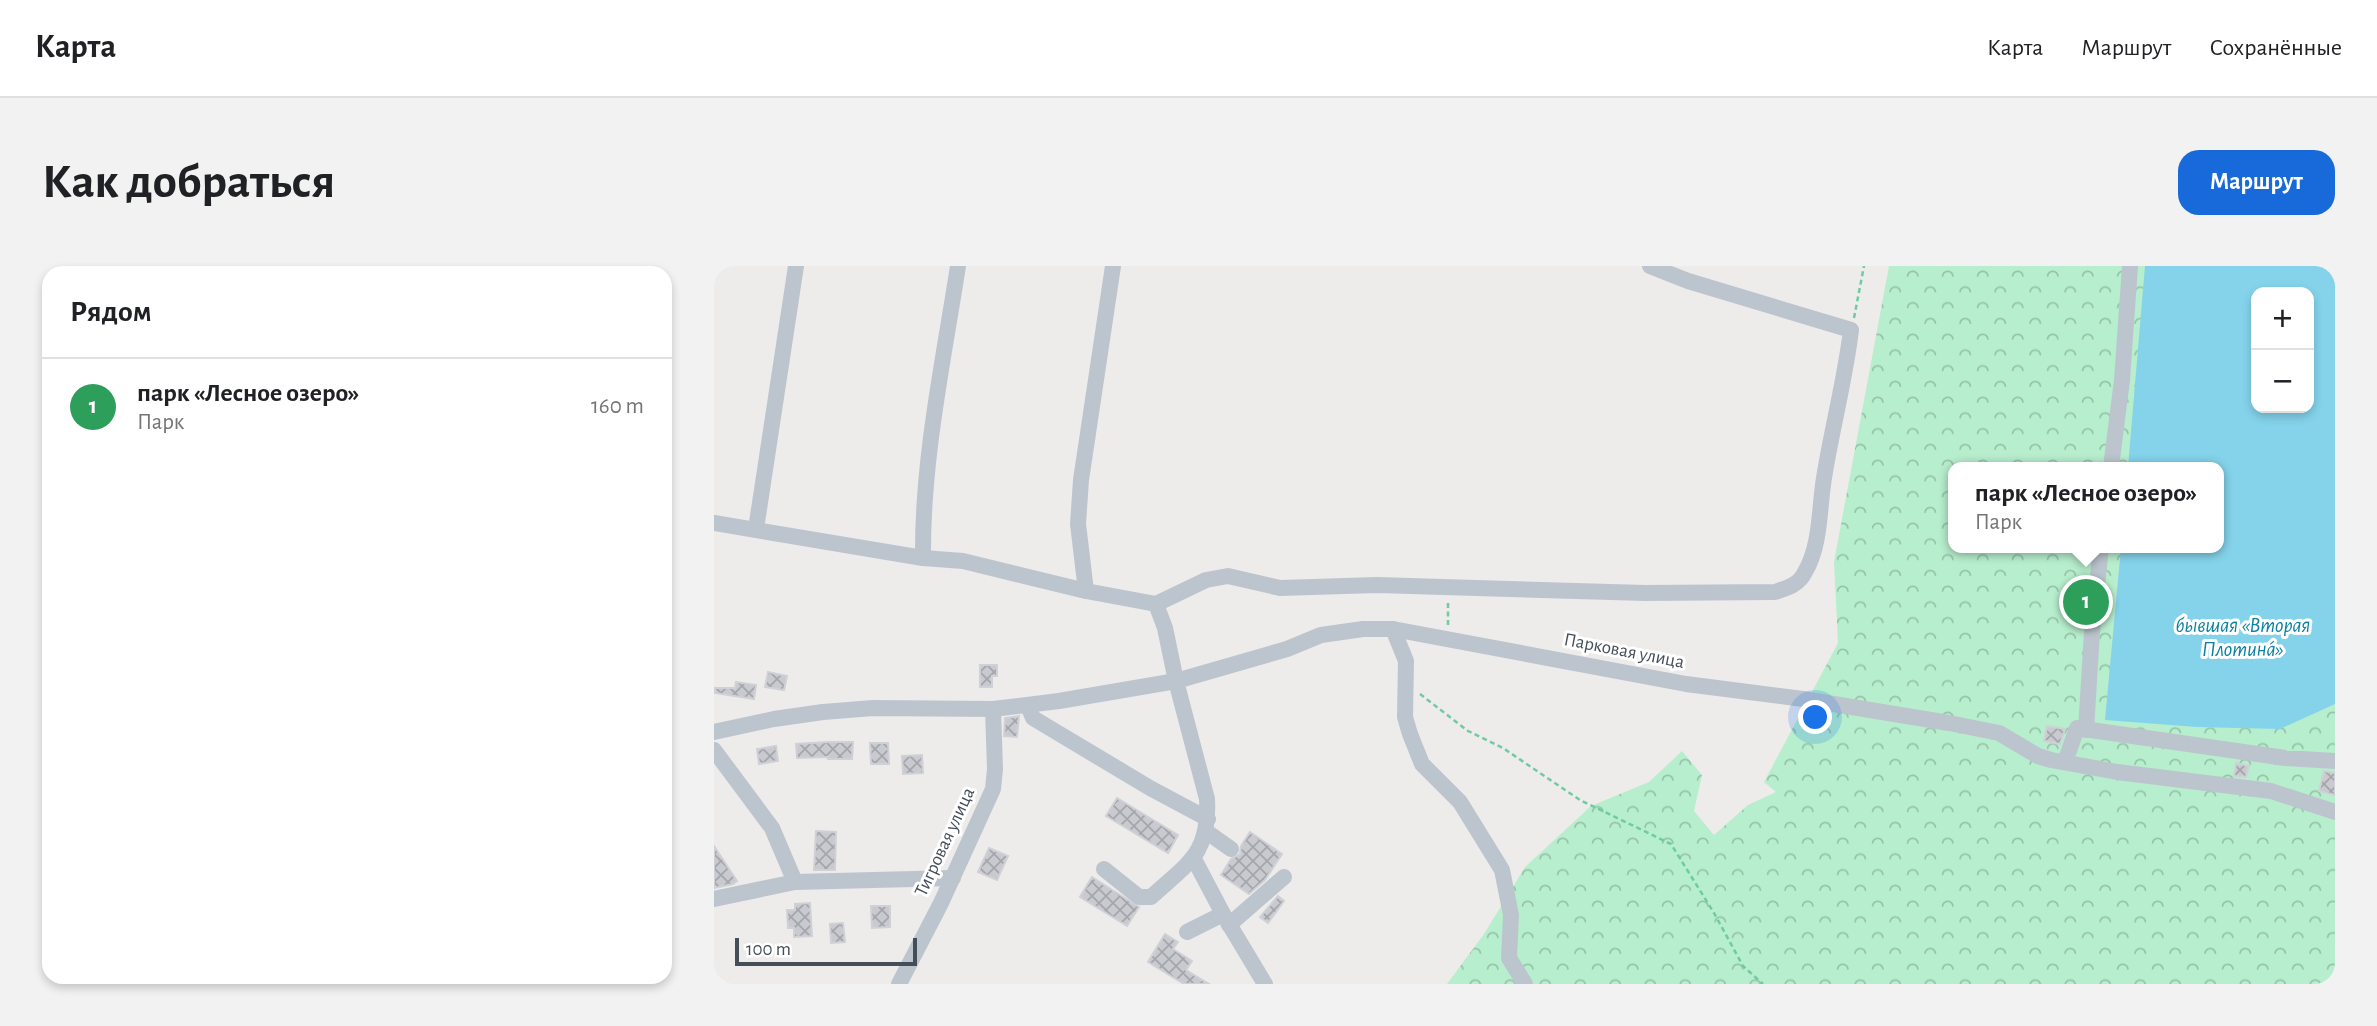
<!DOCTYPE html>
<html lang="ru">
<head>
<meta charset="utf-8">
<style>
  :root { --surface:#fff; --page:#f2f2f2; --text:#202124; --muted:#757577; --line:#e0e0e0; --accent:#1869da }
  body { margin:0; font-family:"Alegreya Sans",sans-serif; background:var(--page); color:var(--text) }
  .controls { position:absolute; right:21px; top:21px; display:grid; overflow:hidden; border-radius:14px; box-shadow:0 4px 10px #0003 }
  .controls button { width:63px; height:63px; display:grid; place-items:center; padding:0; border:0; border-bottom:2px solid var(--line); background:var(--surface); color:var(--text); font:35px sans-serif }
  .scale { position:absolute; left:21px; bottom:18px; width:182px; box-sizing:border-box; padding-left:7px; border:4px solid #444e58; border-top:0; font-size:19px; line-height:24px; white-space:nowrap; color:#444e58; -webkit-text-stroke:5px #fff; paint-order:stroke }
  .you { position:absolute; left:1102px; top:452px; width:24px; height:24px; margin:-18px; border:5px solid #fff; border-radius:50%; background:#1a73e8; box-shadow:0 0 0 10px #1a73e833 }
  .badge { display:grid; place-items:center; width:46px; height:46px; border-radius:50%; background:var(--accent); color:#fff; font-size:23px; font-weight:700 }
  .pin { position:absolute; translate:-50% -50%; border:4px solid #fff; box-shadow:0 2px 7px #0006 }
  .popup { position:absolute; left:1234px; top:196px; width:276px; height:91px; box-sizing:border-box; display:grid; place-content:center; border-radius:14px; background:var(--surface); filter:drop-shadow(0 2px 5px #0005); font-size:23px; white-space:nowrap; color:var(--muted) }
  .popup b { font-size:26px; color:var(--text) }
  .popup::after { content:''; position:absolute; left:50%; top:100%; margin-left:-14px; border:14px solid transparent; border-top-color:var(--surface) }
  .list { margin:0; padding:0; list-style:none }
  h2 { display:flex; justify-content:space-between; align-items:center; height:91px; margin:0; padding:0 28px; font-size:30px }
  h2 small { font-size:23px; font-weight:400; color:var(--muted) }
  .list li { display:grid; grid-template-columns:46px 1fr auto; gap:21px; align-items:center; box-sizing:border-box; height:98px; padding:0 28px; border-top:2px solid var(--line) }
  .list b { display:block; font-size:26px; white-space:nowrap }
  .list p { margin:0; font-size:23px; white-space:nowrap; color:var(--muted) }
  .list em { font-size:23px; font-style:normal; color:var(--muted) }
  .map { position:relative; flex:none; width:1621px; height:718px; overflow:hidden; border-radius:21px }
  header { display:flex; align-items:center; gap:42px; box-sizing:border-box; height:98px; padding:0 35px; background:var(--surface); border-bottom:2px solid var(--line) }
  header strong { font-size:33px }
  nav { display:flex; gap:38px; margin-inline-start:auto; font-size:24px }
  .intro { display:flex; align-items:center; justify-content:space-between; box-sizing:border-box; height:168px; padding:0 42px }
  h1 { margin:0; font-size:49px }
  .button { padding:18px 32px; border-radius:21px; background:var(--accent); color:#fff; font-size:24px; font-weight:700 }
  main { display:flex; gap:42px; padding:0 42px }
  aside { flex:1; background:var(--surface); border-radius:21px; box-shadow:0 4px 10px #0003 }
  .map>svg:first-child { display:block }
  .forest { fill:url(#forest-crowns); fill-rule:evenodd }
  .water { fill:#84d3eb; fill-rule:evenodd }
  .building { fill:url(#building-cross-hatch); stroke:#cfd1d7; stroke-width:2 }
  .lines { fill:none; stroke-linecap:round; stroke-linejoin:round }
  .path { stroke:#70cba0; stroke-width:2.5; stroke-dasharray:5 3.5; stroke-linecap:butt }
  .minor { stroke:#bcc5ce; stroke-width:16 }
  .labels { text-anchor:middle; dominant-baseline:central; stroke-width:6; stroke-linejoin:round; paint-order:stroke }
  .street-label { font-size:19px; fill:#444e58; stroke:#fff }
  .water-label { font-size:21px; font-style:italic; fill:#0c80a3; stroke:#fff }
</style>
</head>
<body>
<header>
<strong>Карта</strong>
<nav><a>Карта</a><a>Маршрут</a><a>Сохранённые</a></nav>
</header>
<div class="intro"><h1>Как добраться</h1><a class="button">Маршрут</a></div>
<main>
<aside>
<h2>Рядом<small></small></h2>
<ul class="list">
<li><span class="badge" style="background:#2e9e5b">1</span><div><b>парк «Лесное озеро»</b><p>Парк</p></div><em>160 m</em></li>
</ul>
</aside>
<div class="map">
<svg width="1621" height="718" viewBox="0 0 1621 718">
  <defs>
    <pattern id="forest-crowns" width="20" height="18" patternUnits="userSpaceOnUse" patternTransform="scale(1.75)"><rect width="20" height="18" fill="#b7eecd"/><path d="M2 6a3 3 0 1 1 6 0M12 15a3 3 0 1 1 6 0" fill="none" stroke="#96c3a9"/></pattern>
    <pattern id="building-cross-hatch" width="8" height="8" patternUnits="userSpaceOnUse" patternTransform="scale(1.75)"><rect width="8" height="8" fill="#c8cad0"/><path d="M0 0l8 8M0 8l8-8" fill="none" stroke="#a4a6ac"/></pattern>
  </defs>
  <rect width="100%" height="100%" fill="#eeebeb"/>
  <!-- forest -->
  <path class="forest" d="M1175,0h446v718h-888l37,-50 41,-67 66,-61 58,-24 33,-31 20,24 -8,36 20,24 34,-30 28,-13 -12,-10 74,-139 -4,-81zM1542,26h53v116h-53zM1239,201h266v81h-266z"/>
  <!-- water -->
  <path class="water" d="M1431,0h190v438l-55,25 -83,-2 -92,-7 16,-172h98v-81h-91zM1542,26h53v116h-53z"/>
  <!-- building -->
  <g class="building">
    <path d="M266,399h17v11h-5v11h-12z"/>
    <path d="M54,406l19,4 -3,14 -19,-3z"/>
    <path d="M22,416l20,3 -2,14 -39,-6v-5h20z"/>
    <path d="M305,450l-2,21 -13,-1 1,-18z"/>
    <path d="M1333,460l18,3 -5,15 -16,-3z"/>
    <path d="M114,476h25l-1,17h-24v-2l-31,1 -1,-14z"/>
    <path d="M156,477h18l1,21h-18z"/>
    <path d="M62,480l2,15 -19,3 -2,-15z"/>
    <path d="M208,489l1,18 -20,1 -1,-18z"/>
    <path d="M1522,497l13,3 -3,11 -12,-1z"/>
    <path d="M1610,505l11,2v22l-16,-4z"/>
    <path d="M403,532l61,37 -10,18 -62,-37z"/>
    <path d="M102,565l20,1 -1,38h-21z"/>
    <path d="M536,566l32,22 -17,26 -16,14 -28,-19 10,-16 9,-5 1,-8z"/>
    <path d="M0,580l23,35 -4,3 -19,4z"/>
    <path d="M275,582l19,8 -11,24 -19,-8z"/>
    <path d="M378,611l47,30 -12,19 -47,-29z"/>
    <path d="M564,630l6,5 -16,22 -8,-6z"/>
    <path d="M96,637l2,33 -18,1v-9h-6l-1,-18h8v-6z"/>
    <path d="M157,640h19v21l-18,1z"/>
    <path d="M129,657l2,19 -14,1 -1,-19z"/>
    <path d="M451,668l13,8 -5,7 19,12 -6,9 23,14h-25l-36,-22z"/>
  </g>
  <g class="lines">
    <!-- path -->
    <g class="path">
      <path d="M1140,52l10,-52"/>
      <path d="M734,359v-25"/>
      <path d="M706,428l48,37 35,17 77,52 91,44 43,69 29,53 20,18"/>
    </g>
    <!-- minor -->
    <g class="minor">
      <path d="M1397,201l11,-87 8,-114"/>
      <path d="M0,257l209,35 40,3 123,30"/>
      <path d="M42,263l40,-263"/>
      <path d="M209,292c-1,-98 20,-195 35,-292"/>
      <path d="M442,338l50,-24 22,-4 52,12 97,-3 268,8 130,-1c12,-4 24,-7 30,-20 16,-27 14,-64 19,-94 8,-50 21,-98 27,-148l-163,-49 -38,-15"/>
      <path d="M679,363l13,32 -1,56 5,17 12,30 38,38 42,68 9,45 -2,43 16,26"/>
      <path d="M314,440l5,12 117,70 58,31"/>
      <path d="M1372,464l6,-98 9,-84"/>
      <path d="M0,466l60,-13 49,-7 50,-4 120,1 66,-8 117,-20 111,-32 34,-14 42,-6h30l293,55 117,15 146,24 50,10 39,23 13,4 66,12 154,19 64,21"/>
      <path d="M0,484l58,78 23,54"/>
      <path d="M1351,496l12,-34 208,30 50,3"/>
      <path d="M493,566l24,17"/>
      <path d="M480,593l29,55 42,70"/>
      <path d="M390,603l35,28h12c37,-34 59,-43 56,-98l-31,-118 -11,-53 -9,-24 -70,-13 -8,-67 3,-44 32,-214"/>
      <path d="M0,633l81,-17 158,-4"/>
      <path d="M515,659l55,-48"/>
      <path d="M473,666l36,-18"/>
      <path d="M185,718l42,-81 52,-114 2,-20 -2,-60"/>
    </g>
  </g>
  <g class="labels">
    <!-- street labels -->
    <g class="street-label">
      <text transform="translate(910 385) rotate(11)">Парковая улица</text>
      <text transform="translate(231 576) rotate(-65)">Тигровая улица</text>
    </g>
    <!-- water labels -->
    <g class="water-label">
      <text x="1529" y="359">бывшая «Вторая<tspan x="1529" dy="24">Плотинá»</tspan></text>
    </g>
  </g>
</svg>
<div class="controls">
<button>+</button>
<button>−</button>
</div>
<div class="scale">100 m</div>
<div class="you"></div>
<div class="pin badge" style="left:1372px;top:336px;background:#2e9e5b">1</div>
<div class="popup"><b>парк «Лесное озеро»</b>Парк</div>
</div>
</main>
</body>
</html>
